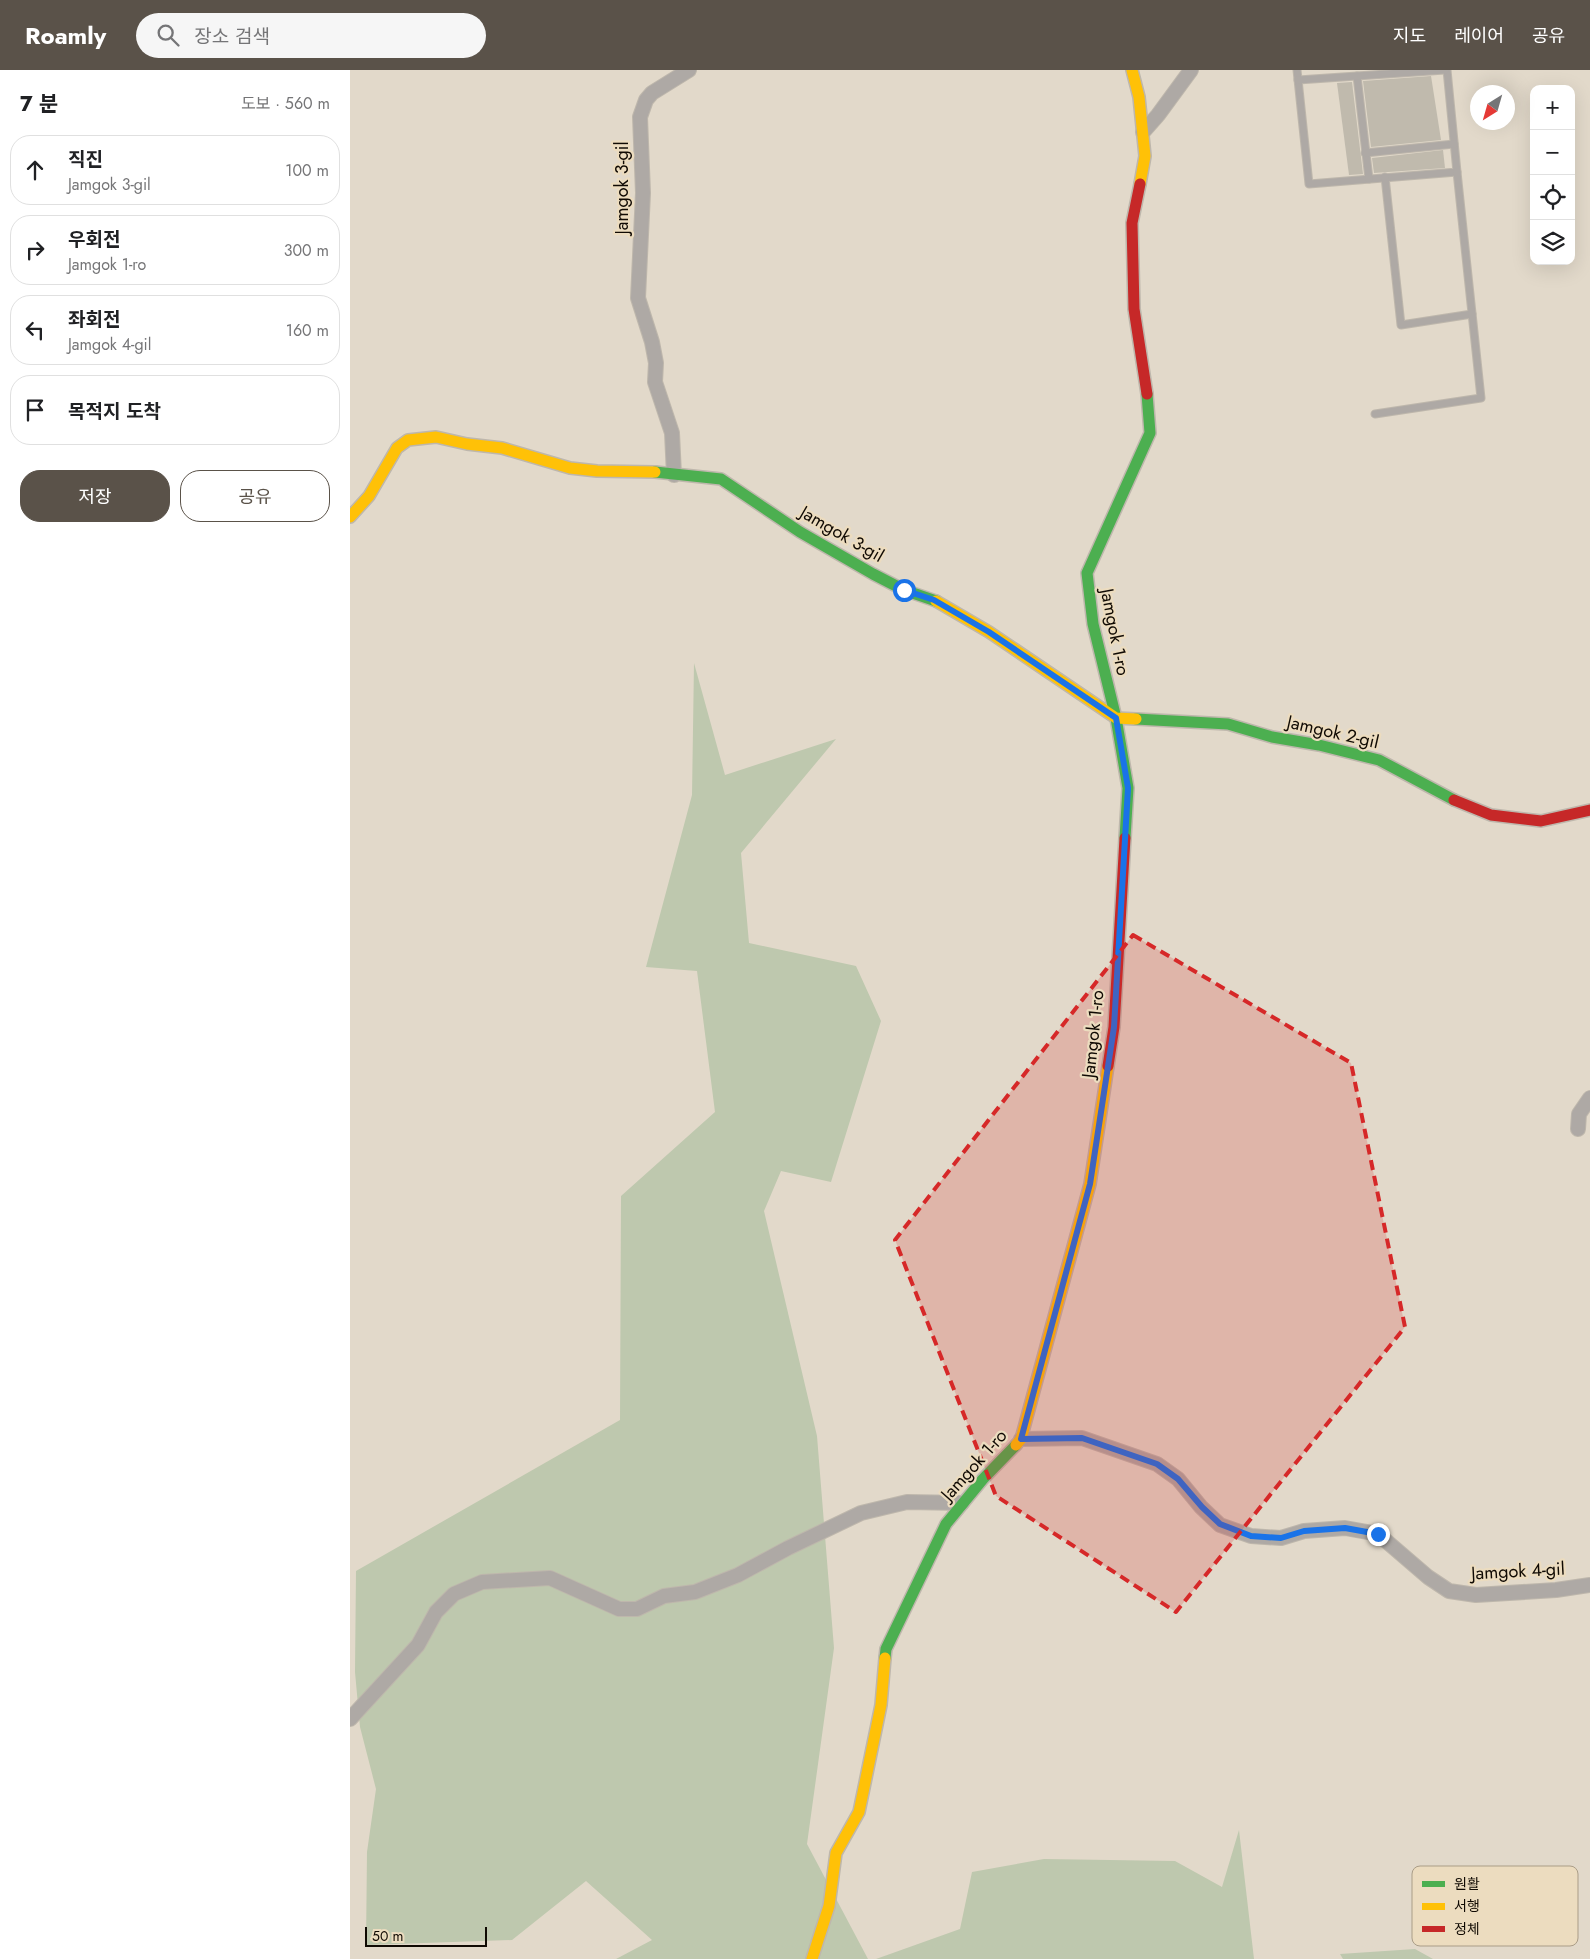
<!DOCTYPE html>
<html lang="ko">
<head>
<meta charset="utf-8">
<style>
  :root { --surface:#fff; --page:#f6f6f6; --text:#202124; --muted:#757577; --line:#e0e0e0; --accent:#5a5249 }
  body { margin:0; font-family:Jost,"Noto Sans KR",sans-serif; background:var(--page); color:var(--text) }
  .controls { position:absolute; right:15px; top:15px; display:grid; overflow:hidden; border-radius:10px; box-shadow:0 5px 20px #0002 }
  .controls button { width:45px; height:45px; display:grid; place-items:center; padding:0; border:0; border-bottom:1px solid var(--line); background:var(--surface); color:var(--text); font:25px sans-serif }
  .compass { position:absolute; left:1120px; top:15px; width:45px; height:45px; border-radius:50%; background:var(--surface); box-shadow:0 5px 20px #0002; rotate:217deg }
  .scale { position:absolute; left:15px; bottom:12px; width:122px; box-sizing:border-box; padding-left:5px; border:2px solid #100a03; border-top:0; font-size:14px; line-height:18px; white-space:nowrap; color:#100a03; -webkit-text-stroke:4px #ecdcbf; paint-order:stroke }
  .stop { position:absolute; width:15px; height:15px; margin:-11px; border:4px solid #1a73e8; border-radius:50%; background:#fff }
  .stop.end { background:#1a73e8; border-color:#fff; box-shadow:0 1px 5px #0008 }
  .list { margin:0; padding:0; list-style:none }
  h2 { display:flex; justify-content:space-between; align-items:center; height:65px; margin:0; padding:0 20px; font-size:21px }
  h2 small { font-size:16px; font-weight:400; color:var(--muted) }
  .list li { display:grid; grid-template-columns:32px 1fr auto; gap:15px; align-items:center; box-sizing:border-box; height:70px; margin:0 10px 10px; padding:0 10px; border:1px solid var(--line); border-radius:20px }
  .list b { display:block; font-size:19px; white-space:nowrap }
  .list p { margin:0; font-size:16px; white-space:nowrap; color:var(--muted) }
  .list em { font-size:16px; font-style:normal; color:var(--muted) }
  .actions { display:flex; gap:10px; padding:15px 20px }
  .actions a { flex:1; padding:11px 0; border:1px solid var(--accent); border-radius:20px; text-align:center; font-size:18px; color:var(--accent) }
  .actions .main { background:var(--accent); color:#fff }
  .icon { flex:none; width:28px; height:28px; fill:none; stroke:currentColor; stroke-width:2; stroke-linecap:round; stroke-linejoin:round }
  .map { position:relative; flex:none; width:1240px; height:1889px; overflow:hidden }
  header { display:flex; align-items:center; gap:30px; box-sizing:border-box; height:70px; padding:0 25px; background:var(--accent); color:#fff }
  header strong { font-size:24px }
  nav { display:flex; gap:28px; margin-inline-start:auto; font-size:18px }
  .search { width:350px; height:45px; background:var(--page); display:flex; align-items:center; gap:12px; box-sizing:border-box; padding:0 18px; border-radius:28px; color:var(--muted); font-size:19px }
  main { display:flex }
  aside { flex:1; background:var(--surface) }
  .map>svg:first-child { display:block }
  .green { fill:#bec8ae }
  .building { fill:#c0baad }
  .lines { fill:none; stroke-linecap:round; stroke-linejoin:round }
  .lane-casing { stroke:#beb7ac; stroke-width:9 }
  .street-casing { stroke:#beb7ac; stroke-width:16 }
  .fast-casing { stroke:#beb7ac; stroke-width:14 }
  .slow-casing { stroke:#beb7ac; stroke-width:14 }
  .jam-casing { stroke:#beb7ac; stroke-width:14 }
  .lane { stroke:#aea9a5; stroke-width:7 }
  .street { stroke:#aea9a5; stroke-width:14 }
  .fast { stroke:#4caf50; stroke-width:11 }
  .slow { stroke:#ffc107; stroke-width:11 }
  .jam { stroke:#c62828; stroke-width:11 }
  .route { stroke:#1a73e8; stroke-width:6 }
  .marked { fill:#d62828; fill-opacity:0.2; stroke:#d62828; stroke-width:4; stroke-dasharray:10 6; stroke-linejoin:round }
  .labels { text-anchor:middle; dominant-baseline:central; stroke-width:4.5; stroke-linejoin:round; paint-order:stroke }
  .street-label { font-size:18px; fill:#100a03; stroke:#ecdcbf }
  .key { fill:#ecdcbf; stroke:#aa9d87; stroke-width:1 }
  .key-label { font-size:14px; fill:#100a03 }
</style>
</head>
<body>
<header>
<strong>Roamly</strong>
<div class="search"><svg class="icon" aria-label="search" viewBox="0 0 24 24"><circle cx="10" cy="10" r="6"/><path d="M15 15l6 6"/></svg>장소 검색</div>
<nav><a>지도</a><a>레이어</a><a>공유</a></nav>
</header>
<main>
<aside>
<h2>7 분<small>도보 · 560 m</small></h2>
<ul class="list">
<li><svg class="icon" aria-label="ahead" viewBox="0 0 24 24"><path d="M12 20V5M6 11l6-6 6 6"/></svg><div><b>직진</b><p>Jamgok 3-gil</p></div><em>100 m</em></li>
<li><svg class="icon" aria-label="right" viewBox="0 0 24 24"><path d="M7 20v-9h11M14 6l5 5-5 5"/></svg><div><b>우회전</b><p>Jamgok 1-ro</p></div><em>300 m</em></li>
<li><svg class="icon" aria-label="left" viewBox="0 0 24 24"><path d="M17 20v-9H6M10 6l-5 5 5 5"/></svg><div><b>좌회전</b><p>Jamgok 4-gil</p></div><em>160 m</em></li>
<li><svg class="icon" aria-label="arrive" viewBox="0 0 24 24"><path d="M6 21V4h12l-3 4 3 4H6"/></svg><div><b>목적지 도착</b></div></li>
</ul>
<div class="actions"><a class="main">저장</a><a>공유</a></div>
</aside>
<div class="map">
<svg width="1240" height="1889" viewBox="0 0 1240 1889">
  <rect width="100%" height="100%" fill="#e2d9ca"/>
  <!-- green -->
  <g class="green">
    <path d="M344,593l31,112 111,-36 -95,114 8,90 107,23 25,55 -50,161 -50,-11 -17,40 53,225 17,212 -27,196 61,115h-252l36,-19 -66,-59 -74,59 -146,5 1,-93 9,-63 -16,-62 -5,-55 1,-101 264,-151 1,-224 94,-84 -18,-141 -51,-4 46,-172z"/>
    <path d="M889,1760l15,129h-378l84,-30 12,-57 72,-13 131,2 47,26z"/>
    <path d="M1065,1879l18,10h-90l-3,-5z"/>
  </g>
  <!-- building -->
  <g class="building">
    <path d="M1081,6l10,64 -70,7 -8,-66z"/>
    <path d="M1002,12l11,92 -14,1 -12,-92z"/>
    <path d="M1093,80l2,18 -71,5 -2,-15z"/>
  </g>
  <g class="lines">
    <!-- lane casing -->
    <g class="lane-casing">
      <g id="lane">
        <path d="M947,0l12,114 148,-12 -10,-102"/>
        <path d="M1007,6l12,103"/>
        <path d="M948,10l147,-10"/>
        <path d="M1015,83l89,-9"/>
        <path d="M1035,107l16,148 71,-11"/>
        <path d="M1025,344l106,-16 -24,-226"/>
      </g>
    </g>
    <!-- street casing -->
    <g class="street-casing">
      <g id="street">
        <path d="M793,62l15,-17 33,-45"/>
        <path d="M324,405l-2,-42 -17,-51 1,-19 -4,-21 -14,-44 5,-105 -3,-76 6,-17 6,-7 37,-23"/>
        <path d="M1228,1059l1,-15 11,-16"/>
        <path d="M671,1369l61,-1 75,26 21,15 23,28 19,18 31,11 30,2 23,-7 41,-3 33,6 50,43 21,14 27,4 80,-5 34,-5"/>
        <path d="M0,1649l68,-74 18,-33 18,-18 28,-12 68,-4 69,31h18l27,-13 31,-4 43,-17 50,-27 73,-35 46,-11 55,1"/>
      </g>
    </g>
    <!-- fast casing -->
    <g class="fast-casing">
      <g id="fast">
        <path d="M305,402l66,7 79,53 73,42 31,16 32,11"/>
        <path d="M786,649l92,5 44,13 47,8 60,15 75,40"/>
        <path d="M775,768l3,-50 -12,-70 -23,-94 -6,-51 63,-140 -3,-39"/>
        <path d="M535,1588l1,-9 60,-125 37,-45 33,-34"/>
      </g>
    </g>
    <!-- slow casing -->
    <g class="slow-casing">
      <g id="slow">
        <path d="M782,0l7,27 6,59 -5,28"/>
        <path d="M0,447l19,-21 28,-48 11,-8 28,-3 31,7 35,4 68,20 27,3 58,1"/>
        <path d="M586,531l53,31 127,86 20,1"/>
        <path d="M666,1375l5,-6 69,-255 18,-118"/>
        <path d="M462,1889l17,-53 7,-53 23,-41 22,-107 4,-47"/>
      </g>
    </g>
    <!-- jam casing -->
    <g class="jam-casing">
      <g id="jam">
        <path d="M790,114l-8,39 2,86 13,85"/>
        <path d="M1104,730l37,15 50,6 49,-11"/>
        <path d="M758,996l6,-39 11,-189"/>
      </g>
    </g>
    <!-- lane -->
    <use href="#lane" class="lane"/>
    <!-- street -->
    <use href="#street" class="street"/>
    <!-- fast -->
    <use href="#fast" class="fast"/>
    <!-- slow -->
    <use href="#slow" class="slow"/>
    <!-- jam -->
    <use href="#jam" class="jam"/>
  </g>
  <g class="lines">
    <!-- route -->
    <path class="route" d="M554,520l30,10 55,32 127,86 12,70 -14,239 -24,157 -69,255 61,-1 75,26 21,15 24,28 18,17 31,12 30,2 23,-7 41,-3 33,6"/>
  </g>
  <!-- marked area -->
  <path class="marked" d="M783,865l218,128 54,264 -229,285 -180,-116 -101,-256z"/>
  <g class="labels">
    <!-- street labels -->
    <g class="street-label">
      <text transform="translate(272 118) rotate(-90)">Jamgok 3-gil</text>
      <text transform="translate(492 464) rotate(30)">Jamgok 3-gil</text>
      <text transform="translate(765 562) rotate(79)">Jamgok 1-ro</text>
      <text transform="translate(983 662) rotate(13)">Jamgok 2-gil</text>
      <text transform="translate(743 964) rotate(-84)">Jamgok 1-ro</text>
      <text transform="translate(624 1395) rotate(-48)">Jamgok 1-ro</text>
      <text transform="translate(1168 1501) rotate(-3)">Jamgok 4-gil</text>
    </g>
  </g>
  <!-- legend -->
  <rect x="1062" y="1796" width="166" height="80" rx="8" class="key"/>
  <rect x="1072" y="1811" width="23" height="6" fill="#4caf50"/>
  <rect x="1072" y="1833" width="23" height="7" fill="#ffc107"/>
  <rect x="1072" y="1856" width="23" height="6" fill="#c62828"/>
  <g class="key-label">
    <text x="1104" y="1819">원활</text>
    <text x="1104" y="1841">서행</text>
    <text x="1104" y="1864">정체</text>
  </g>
</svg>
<div class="controls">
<button>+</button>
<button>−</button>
<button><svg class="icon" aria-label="locate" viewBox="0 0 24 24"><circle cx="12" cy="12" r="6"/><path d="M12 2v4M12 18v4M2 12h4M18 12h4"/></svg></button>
<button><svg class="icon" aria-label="layers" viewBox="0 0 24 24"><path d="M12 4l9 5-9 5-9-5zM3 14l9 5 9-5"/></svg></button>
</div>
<svg class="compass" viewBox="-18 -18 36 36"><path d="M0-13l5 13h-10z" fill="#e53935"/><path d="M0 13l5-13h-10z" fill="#757577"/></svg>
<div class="scale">50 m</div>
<div class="stop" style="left:554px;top:520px"></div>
<div class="stop end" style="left:1028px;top:1464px"></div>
</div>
</main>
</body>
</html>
